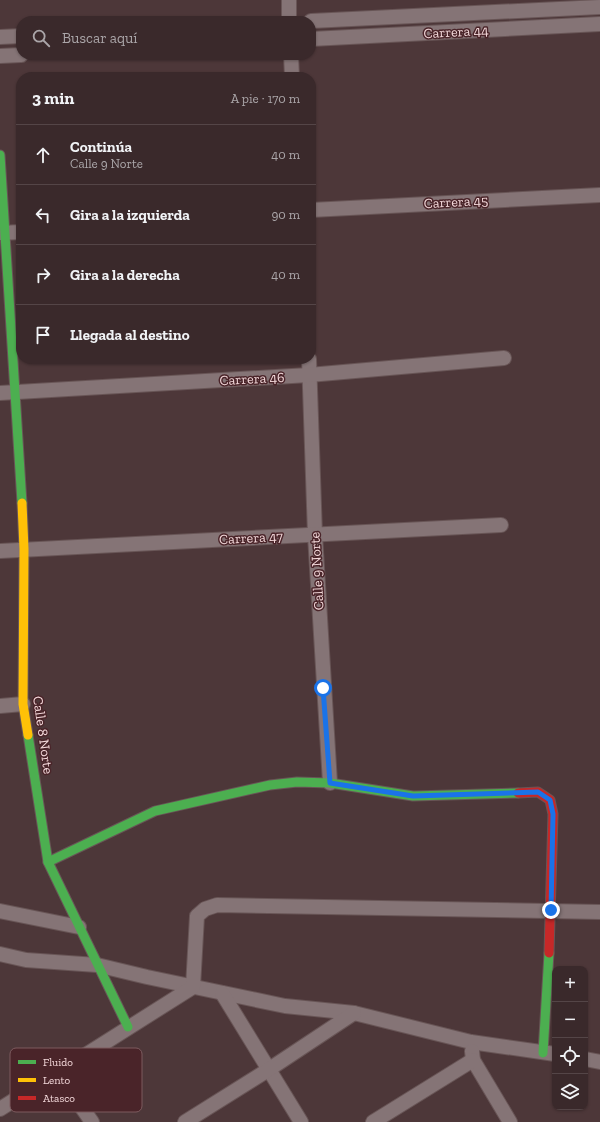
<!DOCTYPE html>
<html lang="es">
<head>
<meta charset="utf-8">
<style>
  :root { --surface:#3a292b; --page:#453537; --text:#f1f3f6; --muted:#aba6a9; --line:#544547 }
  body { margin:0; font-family:"Zilla Slab",serif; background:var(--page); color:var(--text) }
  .controls { position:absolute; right:12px; bottom:12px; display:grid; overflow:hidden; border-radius:8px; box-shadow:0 1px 3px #0004 }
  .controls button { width:36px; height:36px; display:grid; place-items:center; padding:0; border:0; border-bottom:1px solid var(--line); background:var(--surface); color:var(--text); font:20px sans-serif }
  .stop { position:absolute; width:12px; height:12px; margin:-9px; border:3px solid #1a73e8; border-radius:50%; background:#fff }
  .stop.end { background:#1a73e8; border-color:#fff; box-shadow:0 1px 4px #0008 }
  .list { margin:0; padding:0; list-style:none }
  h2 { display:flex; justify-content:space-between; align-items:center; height:52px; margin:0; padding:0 16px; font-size:17px }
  h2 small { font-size:13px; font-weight:400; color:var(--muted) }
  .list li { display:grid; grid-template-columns:26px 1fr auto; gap:12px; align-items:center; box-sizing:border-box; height:60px; padding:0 16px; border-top:1px solid var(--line) }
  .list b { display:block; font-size:15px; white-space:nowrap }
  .list p { margin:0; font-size:13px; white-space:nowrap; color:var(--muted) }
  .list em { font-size:13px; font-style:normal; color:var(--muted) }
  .icon { flex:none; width:22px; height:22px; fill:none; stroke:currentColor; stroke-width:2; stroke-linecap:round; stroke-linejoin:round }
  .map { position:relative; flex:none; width:600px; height:1122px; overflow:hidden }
  .search { position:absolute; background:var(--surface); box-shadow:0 1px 3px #0004; left:16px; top:16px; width:300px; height:44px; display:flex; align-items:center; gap:10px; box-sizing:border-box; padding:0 14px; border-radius:16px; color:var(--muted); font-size:15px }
  .panel { position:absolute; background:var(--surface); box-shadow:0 1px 3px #0004; left:16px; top:72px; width:300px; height:292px; border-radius:16px }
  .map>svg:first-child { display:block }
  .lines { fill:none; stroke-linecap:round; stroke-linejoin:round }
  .street-casing { stroke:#685556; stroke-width:16 }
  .fast-casing { stroke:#685556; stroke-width:11 }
  .slow-casing { stroke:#685556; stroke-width:11 }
  .jam-casing { stroke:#685556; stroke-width:11 }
  .street { stroke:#857476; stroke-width:14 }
  .fast { stroke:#4caf50; stroke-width:9 }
  .slow { stroke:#ffc107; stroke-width:9 }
  .jam { stroke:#c62828; stroke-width:9 }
  .route { stroke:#1a73e8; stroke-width:5 }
  .labels { text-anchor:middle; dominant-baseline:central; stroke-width:3; stroke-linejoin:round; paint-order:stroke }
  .street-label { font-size:14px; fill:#f5dadc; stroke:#4a2429 }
  .key { fill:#4a2429; stroke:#7d5b5f; stroke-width:1 }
  .key-label { font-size:11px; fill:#f5dadc }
</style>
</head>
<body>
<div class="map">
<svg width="600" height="1122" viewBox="0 0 600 1122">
  <rect width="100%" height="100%" fill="#4d3739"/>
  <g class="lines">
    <!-- street casing -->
    <g class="street-casing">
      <g id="street">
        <path d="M289,0v21"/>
        <path d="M311,21l289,-14"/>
        <path d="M0,37l21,-1"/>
        <path d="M311,39l289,-15"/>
        <path d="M291,55l1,22"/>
        <path d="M0,56l21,-1"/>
        <path d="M311,210l289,-15"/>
        <path d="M0,233l21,-1"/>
        <path d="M309,359l6,176 15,248"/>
        <path d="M0,393l309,-18 195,-17"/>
        <path d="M0,551l501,-26"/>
        <path d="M0,706l23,-2"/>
        <path d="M0,911l79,16"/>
        <path d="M0,954l26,6 71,5 50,12 138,29 69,7 117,29 84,12"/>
        <path d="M222,993l79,129"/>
        <path d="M472,1051l1,9 37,62"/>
        <path d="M585,1059l15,3"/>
        <path d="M57,1072l35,50"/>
        <path d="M0,1109l193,-122 4,-71 8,-7 12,-4 383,7"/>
        <path d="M185,1122l83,-52 86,-57"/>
        <path d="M373,1122l100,-62"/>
      </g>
    </g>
    <!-- fast casing -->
    <g class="fast-casing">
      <g id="fast">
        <path d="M0,155l22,348"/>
        <path d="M28,735l20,127 80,165"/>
        <path d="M48,862l107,-51 115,-26 27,-3 33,1 83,13 105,-3"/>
        <path d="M543,1053l6,-100"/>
      </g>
    </g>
    <!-- slow casing -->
    <g class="slow-casing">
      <path id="slow" d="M22,503l2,46 -1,155 5,31"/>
    </g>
    <!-- jam casing -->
    <g class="jam-casing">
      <path id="jam" d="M518,793l20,-1 12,8 3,14 -4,139"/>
    </g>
    <!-- street -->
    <use href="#street" class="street"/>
    <!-- fast -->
    <use href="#fast" class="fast"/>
    <!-- slow -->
    <use href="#slow" class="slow"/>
    <!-- jam -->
    <use href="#jam" class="jam"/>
  </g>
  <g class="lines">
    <!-- route -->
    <path class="route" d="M323,688l7,95 83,13 125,-4 12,8 3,14 -2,96"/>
  </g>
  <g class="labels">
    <!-- street labels -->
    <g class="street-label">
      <text transform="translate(456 32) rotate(-3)">Carrera 44</text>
      <text transform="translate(456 202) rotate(-3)">Carrera 45</text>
      <text transform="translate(252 379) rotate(-3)">Carrera 46</text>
      <text transform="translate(251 538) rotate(-3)">Carrera 47</text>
      <text transform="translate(317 571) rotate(-93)">Calle 9 Norte</text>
      <text transform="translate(43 735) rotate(82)">Calle 8 Norte</text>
    </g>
  </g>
  <!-- legend -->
  <rect x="10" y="1048" width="132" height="64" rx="6" class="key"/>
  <rect x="18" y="1060" width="18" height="4" fill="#4caf50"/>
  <rect x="18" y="1078" width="18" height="4" fill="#ffc107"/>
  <rect x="18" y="1096" width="18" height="4" fill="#c62828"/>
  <g class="key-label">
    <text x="43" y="1066">Fluido</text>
    <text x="43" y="1084">Lento</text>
    <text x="43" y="1102">Atasco</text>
  </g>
</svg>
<div class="controls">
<button>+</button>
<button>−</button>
<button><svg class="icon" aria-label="locate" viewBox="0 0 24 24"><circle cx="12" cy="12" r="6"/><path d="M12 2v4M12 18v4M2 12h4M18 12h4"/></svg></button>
<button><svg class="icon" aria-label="layers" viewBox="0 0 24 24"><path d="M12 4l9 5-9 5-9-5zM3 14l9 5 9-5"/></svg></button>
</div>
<div class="stop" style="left:323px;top:688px"></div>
<div class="stop end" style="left:551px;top:910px"></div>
<div class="search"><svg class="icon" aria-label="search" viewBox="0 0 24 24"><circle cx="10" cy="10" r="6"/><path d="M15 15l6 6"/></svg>Buscar aquí</div>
<section class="panel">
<h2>3 min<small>A pie · 170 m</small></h2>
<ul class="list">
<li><svg class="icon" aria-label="ahead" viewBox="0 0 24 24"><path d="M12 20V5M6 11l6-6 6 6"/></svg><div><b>Continúa</b><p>Calle 9 Norte</p></div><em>40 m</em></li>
<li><svg class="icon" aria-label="left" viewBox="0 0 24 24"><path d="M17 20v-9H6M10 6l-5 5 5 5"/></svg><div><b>Gira a la izquierda</b></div><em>90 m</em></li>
<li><svg class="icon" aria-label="right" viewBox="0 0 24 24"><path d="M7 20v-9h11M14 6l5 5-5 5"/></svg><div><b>Gira a la derecha</b></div><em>40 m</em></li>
<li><svg class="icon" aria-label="arrive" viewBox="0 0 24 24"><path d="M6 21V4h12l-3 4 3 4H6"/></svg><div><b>Llegada al destino</b></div></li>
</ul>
</section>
</div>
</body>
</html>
